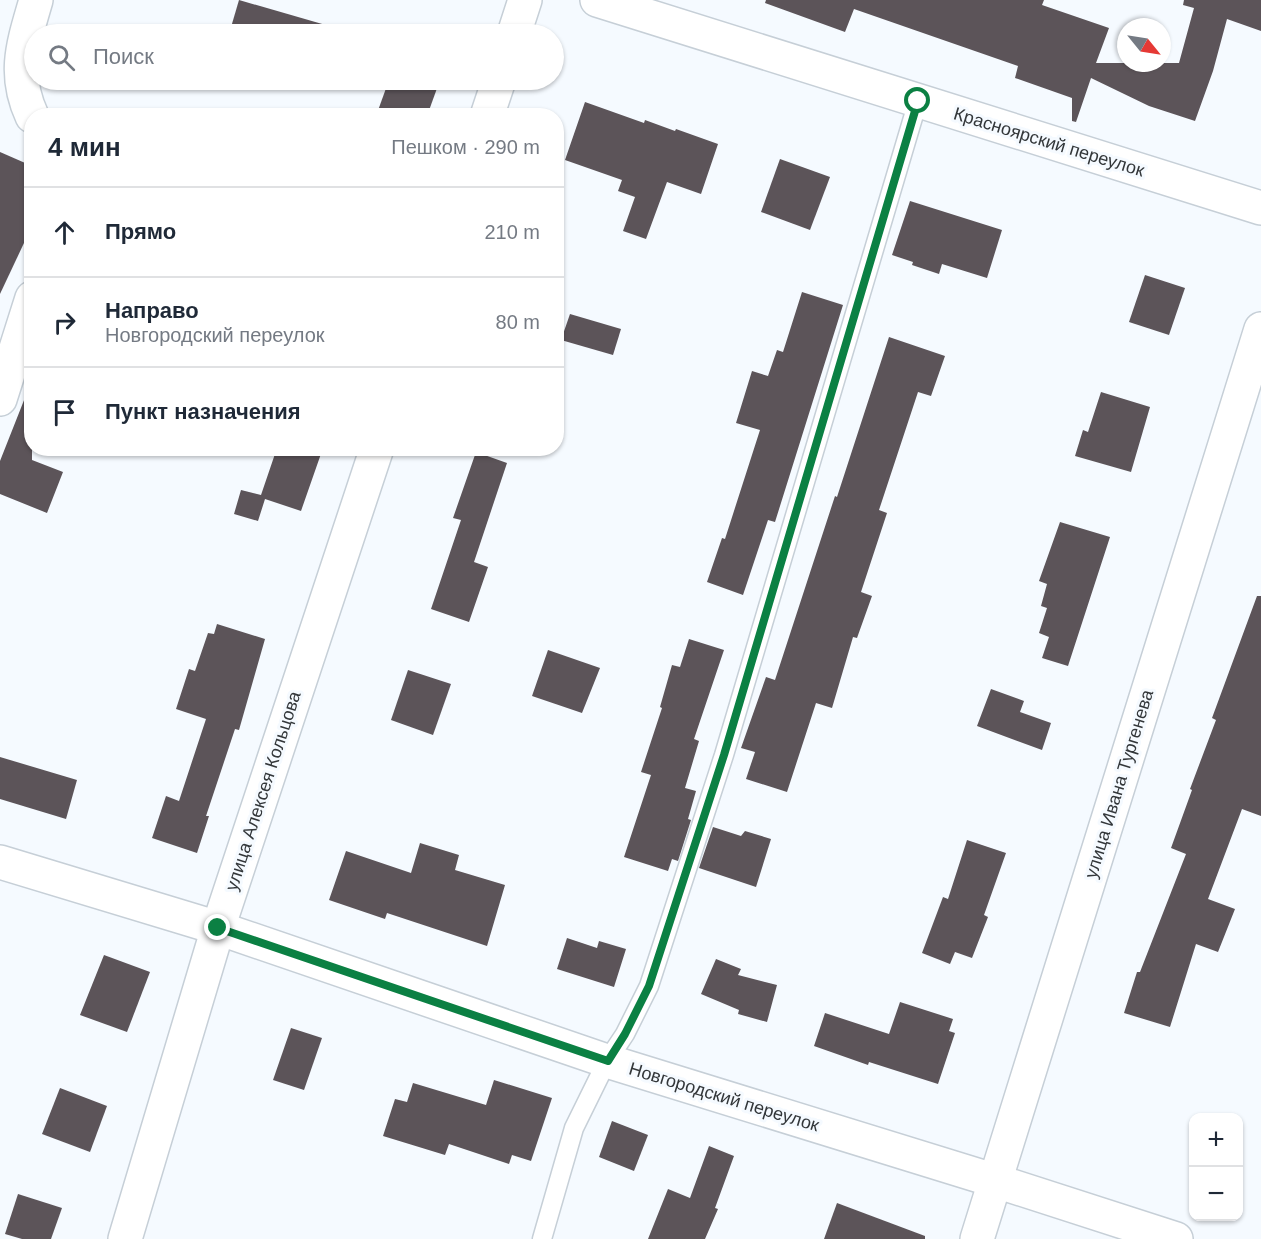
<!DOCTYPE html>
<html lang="ru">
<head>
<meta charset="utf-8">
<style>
  :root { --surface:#fff; --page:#f2f2f3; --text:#1f2937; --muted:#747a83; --line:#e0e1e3 }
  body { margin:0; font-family:Arial,sans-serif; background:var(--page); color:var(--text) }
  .controls { position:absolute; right:18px; bottom:18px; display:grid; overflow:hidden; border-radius:12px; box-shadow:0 2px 4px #0004 }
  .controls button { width:54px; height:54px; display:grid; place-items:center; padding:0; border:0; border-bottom:2px solid var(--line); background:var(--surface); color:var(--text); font:30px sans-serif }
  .compass { position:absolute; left:1117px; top:18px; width:54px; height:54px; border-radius:50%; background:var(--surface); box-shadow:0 2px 4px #0004; rotate:120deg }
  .stop { position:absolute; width:18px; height:18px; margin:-14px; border:4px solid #0b8043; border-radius:50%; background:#fff }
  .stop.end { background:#0b8043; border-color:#fff; box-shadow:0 2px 6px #0008 }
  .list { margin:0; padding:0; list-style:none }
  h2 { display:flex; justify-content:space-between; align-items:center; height:78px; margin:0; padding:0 24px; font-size:26px }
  h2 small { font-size:20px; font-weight:400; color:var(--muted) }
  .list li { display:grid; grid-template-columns:39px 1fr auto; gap:18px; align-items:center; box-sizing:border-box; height:90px; padding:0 24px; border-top:2px solid var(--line) }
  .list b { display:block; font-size:22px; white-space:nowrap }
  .list p { margin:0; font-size:20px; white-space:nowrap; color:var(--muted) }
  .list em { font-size:20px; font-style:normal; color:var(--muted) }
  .icon { flex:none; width:33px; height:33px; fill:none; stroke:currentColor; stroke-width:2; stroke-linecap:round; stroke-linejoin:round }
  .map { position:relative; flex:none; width:1261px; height:1239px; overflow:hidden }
  .search { position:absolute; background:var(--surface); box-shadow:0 2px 4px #0004; left:24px; top:24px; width:540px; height:66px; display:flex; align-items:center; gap:15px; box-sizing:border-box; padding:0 21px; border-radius:33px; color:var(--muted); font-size:22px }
  .panel { position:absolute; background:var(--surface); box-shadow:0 2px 4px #0004; left:24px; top:108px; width:540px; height:348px; border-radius:24px }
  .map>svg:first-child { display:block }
  .building { fill:#5c5459 }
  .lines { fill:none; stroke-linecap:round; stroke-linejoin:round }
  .service-casing { stroke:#c6cfd7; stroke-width:21 }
  .minor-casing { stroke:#c6cfd7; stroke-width:36 }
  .service { stroke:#fff; stroke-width:18 }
  .minor { stroke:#fff; stroke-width:33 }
  .route { stroke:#0b8043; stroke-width:8 }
  .labels { text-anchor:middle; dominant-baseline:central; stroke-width:6; stroke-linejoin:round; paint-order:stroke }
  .street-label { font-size:18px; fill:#33373a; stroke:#f5faff }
</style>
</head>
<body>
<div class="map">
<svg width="1261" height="1239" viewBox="0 0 1261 1239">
  <rect width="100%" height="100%" fill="#f5faff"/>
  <!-- building -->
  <g class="building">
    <path d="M239,0l97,28 -1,6h-106z"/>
    <path d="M766,0h278l-2,5 67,23 -13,35h83l15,-55 -11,-3 1,-5h77v31l-34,-12 -14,52 -18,50 -46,-15 -58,-28 -15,44 -4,-1v-23l-57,-20 3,-12 -164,-57 -9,23 -80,-29z"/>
    <path d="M389,80h51l-13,36h-51z"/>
    <path d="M585,102l59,21 1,-3 30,11 1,-2 42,15 -17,50 -34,-12 -21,57 -23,-8 12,-34 -17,-6 4,-11 -57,-20z"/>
    <path d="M0,152l32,14v60l-32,68z"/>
    <path d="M780,159l50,18 -20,53 -49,-18z"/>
    <path d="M910,201l92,29 -15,48 -45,-14 -3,10 -27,-9 1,-3 -21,-7z"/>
    <path d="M1145,275l40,13 -16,47 -40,-13z"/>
    <path d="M802,292l41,13 -68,217 -7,-2 -25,75 -36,-13 15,-44 3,1 35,-109 -24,-7 16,-52 16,5 9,-26 6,2z"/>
    <path d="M570,314l51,15 -8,26 -52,-15z"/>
    <path d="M889,337l56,19 -14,40 -13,-4 -39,118 8,3 -26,79 11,4 -15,42 -4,-1 -21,71 -16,-5 -29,89 -41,-13 9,-27 -14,-4 25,-71 9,3 60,-184 2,1z"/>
    <path d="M30,385h2v75l31,12 -16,41 -47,-19v-33z"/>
    <path d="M1101,392l49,15 -19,65 -56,-16 8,-26 5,2z"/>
    <path d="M277,448h46l-22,63 -36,-12 -7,22 -24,-7 7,-24 20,5z"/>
    <path d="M476,452l31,11 -33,99 14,5 -19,55 -38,-13 30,-89 -8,-2z"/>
    <path d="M1060,522l50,15 -42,129 -26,-8 7,-21 -10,-4 8,-25 -6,-2 6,-22 -8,-3z"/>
    <path d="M1257,596h4v220l-19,-7 -34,90 27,10 -17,43 -22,-8 -26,83 -46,-14 13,-41h3l46,-118 -15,-6 21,-58 -2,-1 26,-69 -4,-2z"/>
    <path d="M217,624l48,15 -26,91 -4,-1 -29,87h3l-12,37 -45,-15 14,-42 13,5 27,-82 -30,-10 13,-40 6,2 13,-38 6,1z"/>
    <path d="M689,639l35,11 -30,89 5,2 -14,47 11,3 -8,28 3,1 -13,41 -6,-2 -4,12 -44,-14 27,-82 -10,-3 21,-64 -2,-1 12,-42 8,2z"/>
    <path d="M548,650l52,18 -18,45 -50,-17z"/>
    <path d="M408,670l43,14 -18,51 -42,-15z"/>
    <path d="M991,689l33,12 -4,11 31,11 -9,27 -65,-24z"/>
    <path d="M0,757l77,23 -11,39 -66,-20z"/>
    <path d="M713,827l28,9 4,-5 26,8 -15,48 -57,-19z"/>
    <path d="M967,840l39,13 -22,62 4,2 -16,41 -17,-6 -5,12 -28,-11 21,-56 5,2z"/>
    <path d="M420,843l39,12 -4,15 50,15 -18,61 -100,-33 -2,6 -56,-19 17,-49 65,22z"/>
    <path d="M567,938l30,10 2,-7 27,8 -12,38 -57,-18z"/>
    <path d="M104,955l46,17 -23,60 -47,-17z"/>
    <path d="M716,959l25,10 -3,6 39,10 -10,37 -29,-8 1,-4 -38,-16z"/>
    <path d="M900,1002l53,17 -4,12 6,2 -17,51 -69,-22 -1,3 -54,-19 11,-33 64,21z"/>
    <path d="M291,1028l31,10 -18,52 -31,-10z"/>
    <path d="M494,1080l58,18 -21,63 -19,-6 -3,9 -60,-20 -4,11 -62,-19 12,-37 12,3 6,-19 73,22z"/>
    <path d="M60,1088l47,18 -17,46 -48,-18z"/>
    <path d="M612,1121l36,14 -14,36 -35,-14z"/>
    <path d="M709,1146l25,10 -19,52 3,1 -13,30h-57l20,-50 22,9z"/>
    <path d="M18,1194l44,14 -11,31h-29l-17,-5z"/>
    <path d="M837,1203l88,33v3h-101z"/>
  </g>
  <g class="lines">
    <!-- service casing -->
    <g class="service-casing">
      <path id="service" d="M542,1239l32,-111 33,-67 18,-27 24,-48 75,-231 194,-654"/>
    </g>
    <!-- minor casing -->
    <g class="minor-casing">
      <g id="minor">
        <path d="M597,0l664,208"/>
        <path d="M514,34l11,-34"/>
        <path d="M32,116c-20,-43 -8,-74 4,-116"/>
        <path d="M487,116l12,-36"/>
        <path d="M0,399l32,-101"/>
        <path d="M0,862l218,66 389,133 389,120 180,58"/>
        <path d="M125,1239l93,-311 159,-480"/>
        <path d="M977,1239l284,-910"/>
      </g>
    </g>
    <!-- service -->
    <use href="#service" class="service"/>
    <!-- minor -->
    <use href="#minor" class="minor"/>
  </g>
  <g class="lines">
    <!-- route -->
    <path class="route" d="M218,928l390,133 17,-27 24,-48 75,-231 194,-654"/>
  </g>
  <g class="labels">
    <!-- street labels -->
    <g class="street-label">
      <text transform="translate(1049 142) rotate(17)">Красноярский переулок</text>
      <text transform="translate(1119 784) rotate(-73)">улица Ивана Тургенева</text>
      <text transform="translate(263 791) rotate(-72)">улица Алексея Кольцова</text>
      <text transform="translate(724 1097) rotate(17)">Новгородский переулок</text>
    </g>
  </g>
</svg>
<div class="controls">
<button>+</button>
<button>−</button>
</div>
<svg class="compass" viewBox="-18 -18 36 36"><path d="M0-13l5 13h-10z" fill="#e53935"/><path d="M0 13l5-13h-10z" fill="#747a83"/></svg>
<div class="stop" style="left:918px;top:101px"></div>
<div class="stop end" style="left:218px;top:928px"></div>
<div class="search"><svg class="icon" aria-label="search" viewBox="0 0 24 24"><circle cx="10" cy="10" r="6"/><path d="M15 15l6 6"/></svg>Поиск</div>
<section class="panel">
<h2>4 мин<small>Пешком · 290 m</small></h2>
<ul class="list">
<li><svg class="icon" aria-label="ahead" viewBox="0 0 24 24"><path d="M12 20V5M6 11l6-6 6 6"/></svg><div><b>Прямо</b></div><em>210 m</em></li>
<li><svg class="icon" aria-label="right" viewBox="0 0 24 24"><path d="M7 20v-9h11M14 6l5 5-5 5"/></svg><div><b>Направо</b><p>Новгородский переулок</p></div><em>80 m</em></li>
<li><svg class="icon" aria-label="arrive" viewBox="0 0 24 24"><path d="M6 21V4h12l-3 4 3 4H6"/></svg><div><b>Пункт назначения</b></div></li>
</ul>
</section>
</div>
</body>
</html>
